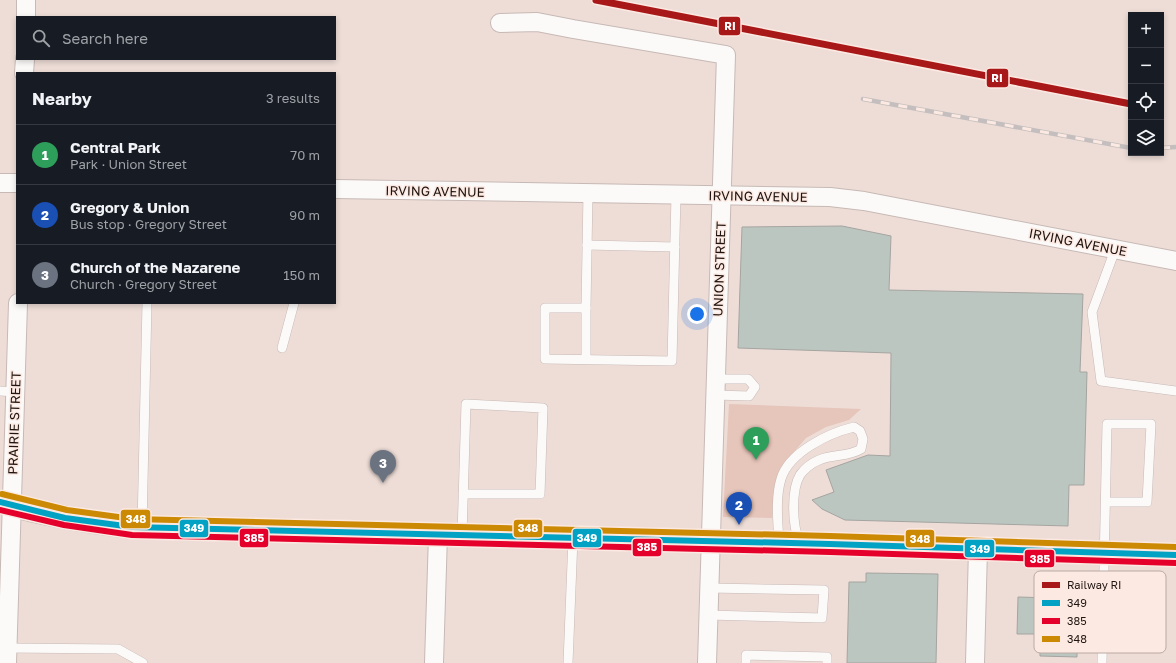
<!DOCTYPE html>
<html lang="en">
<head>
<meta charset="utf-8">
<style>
  :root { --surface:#171b24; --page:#20242c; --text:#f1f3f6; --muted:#9ea1a6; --line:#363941; --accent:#b3aeae }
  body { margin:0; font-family:"Golos Text",sans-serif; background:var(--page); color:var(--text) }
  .controls { position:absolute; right:12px; top:12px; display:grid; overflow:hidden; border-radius:0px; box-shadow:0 2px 6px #0003 }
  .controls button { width:36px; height:36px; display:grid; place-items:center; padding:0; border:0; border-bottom:1px solid var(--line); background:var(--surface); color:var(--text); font:20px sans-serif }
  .you { position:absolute; left:697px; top:314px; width:14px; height:14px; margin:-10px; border:3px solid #fff; border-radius:50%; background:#1a73e8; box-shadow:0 0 0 6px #1a73e833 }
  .badge { display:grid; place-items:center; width:26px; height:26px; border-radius:50%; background:var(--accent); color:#fff; font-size:13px; font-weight:700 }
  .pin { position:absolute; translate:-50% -33px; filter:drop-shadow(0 1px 2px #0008) }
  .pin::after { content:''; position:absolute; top:21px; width:14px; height:12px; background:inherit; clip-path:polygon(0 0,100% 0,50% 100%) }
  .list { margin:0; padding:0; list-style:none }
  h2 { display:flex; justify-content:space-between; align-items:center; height:52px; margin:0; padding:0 16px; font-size:17px }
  h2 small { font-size:13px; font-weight:400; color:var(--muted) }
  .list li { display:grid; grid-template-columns:26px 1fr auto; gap:12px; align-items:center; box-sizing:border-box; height:60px; padding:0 16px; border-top:1px solid var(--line) }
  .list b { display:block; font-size:15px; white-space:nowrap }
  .list p { margin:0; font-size:13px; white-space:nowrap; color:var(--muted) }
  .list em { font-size:13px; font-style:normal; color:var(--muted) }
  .icon { flex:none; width:22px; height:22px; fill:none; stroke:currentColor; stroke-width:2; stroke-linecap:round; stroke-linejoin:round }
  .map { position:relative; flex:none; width:1176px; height:663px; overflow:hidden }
  .search { position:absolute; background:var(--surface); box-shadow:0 2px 6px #0003; left:16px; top:16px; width:320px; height:44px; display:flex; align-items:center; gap:10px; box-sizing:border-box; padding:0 14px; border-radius:0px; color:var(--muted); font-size:15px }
  .panel { position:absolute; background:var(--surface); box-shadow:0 2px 6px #0003; left:16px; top:72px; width:320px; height:232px; border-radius:0px }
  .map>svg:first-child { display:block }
  .green { fill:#e6c5ba }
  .building { fill:#bcc6c0; stroke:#a5a4a0 }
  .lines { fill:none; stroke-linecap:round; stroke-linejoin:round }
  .lane-casing { stroke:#c7b9b5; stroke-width:10 }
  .street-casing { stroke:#c7b9b5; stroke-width:20 }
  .secondary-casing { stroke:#c7b9b5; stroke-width:24 }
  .lane { stroke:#fcfaf9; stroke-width:9 }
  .street { stroke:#fcfaf9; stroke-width:18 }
  .secondary { stroke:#fcfaf9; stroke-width:22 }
  .rail-casing { stroke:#c4bfbe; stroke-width:4.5 }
  .rail { stroke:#fce9e2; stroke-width:3; stroke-dasharray:9; stroke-linecap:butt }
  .bus-1-casing { stroke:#fce9e2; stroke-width:9 }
  .bus-2-casing { stroke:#fce9e2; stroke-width:9 }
  .bus-3-casing { stroke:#fce9e2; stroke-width:9 }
  .bus-1 { stroke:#02a2c4; stroke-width:6 }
  .bus-2 { stroke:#e4002b; stroke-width:6 }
  .bus-3 { stroke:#cc8903; stroke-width:6 }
  .rail-1-casing { stroke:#fce9e2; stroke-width:10 }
  .rail-1 { stroke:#a81818; stroke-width:7 }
  .labels { text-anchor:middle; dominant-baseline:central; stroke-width:3; stroke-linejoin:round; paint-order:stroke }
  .street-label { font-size:13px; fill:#1f1410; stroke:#fce9e2 }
  .key { fill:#fce9e2; stroke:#baa9a3; stroke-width:1 }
  .key-label { font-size:11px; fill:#1f1410 }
  .line-badge { stroke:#fce9e2; stroke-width:1.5 }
  .badge-label { font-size:11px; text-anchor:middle; font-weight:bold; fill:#fff }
</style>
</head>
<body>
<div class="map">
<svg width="1176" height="663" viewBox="0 0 1176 663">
  <rect width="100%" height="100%" fill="#eeddd7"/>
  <!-- green -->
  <path class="green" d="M729,404l132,5 -12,11 -23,7 -20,11 -25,29 -5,14 -2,16 -2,21 -49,-1z"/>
  <!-- building -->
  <g class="building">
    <path d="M842,226l49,10 -2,54 194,4 -3,78h7l-3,113h-15l-1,41 -223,-6 -23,-11 -10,-9 22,-8 -8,-22 42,-15 22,1 1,-103 -153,-5 4,-121z"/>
    <path d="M866,573l72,1 -2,89h-89l2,-81h17z"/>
    <path d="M1018,597l72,2 -1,50 -12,-1v9l-37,-1v-22h-23z"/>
  </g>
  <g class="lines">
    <!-- lane casing -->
    <g class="lane-casing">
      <g id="lane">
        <path d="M588,193l-2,115h-41v51l127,2 4,-166"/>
        <path d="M587,245l88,2"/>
        <path d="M1115,250l-23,62 9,69 75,10"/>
        <path d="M586,308v51"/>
        <path d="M282,348l12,-45"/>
        <path d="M0,391l16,1"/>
        <path d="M715,395l34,1 6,-9 -7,-8h-32"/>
        <path d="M142,527l5,-224"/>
        <path d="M462,535l4,-131 77,4 -3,86h-77"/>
        <path d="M779,543c-1,-21 -4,-44 2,-64 8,-27 48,-46 73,-52l6,4 3,8 -2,10c-13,8 -28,5 -42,11 -7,3 -14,8 -19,15 -9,15 -8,52 0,67"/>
        <path d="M708,615l114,3 2,-28 -115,-2"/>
        <path d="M7,648l111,1 25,14"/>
        <path d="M568,663l5,-125"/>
        <path d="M746,663v-8l81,2v6"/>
        <path d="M1102,663l5,-239h44l-4,78h-41"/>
      </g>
    </g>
    <!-- street casing -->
    <g class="street-casing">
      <g id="street">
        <path d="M26,17v-17"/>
        <path d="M500,23l37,-1 36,7 153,26 -19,608"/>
        <path d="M24,73l1,-14"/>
        <path d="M0,183h17"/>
        <path d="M335,189l495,8 34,4 312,60"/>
        <path d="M7,663l11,-360"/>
        <path d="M434,663l4,-128"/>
        <path d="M975,663l3,-114"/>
      </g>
    </g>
    <!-- secondary casing -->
    <g class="secondary-casing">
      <path id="secondary" d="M0,502c43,13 87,20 132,25l698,17 346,11"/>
    </g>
    <!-- lane -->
    <use href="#lane" class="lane"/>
    <!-- street -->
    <use href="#street" class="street"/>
    <!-- secondary -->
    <use href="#secondary" class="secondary"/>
    <!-- rail casing -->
    <g class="rail-casing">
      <g id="rail">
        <path d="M863,99l268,49"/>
        <path d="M1161,148l15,-1"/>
      </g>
    </g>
    <!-- rail -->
    <use href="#rail" class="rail"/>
    <!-- bus-1 casing -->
    <g class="bus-1-casing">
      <path id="bus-1" d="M0,502l65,16 67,9 698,17 346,11"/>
    </g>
    <!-- bus-2 casing -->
    <g class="bus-2-casing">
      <path id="bus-2" d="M0,510l64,15 68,10 698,17 346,11"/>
    </g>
    <!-- bus-3 casing -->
    <g class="bus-3-casing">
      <path id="bus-3" d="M2,494l65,16 66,9 697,17 346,11"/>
    </g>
    <!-- bus-1 -->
    <use href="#bus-1" class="bus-1"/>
    <!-- bus-2 -->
    <use href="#bus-2" class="bus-2"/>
    <!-- bus-3 -->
    <use href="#bus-3" class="bus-3"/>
    <!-- rail-1 casing -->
    <g class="rail-1-casing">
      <path id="rail-1" d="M596,0l535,104"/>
    </g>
    <!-- rail-1 -->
    <use href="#rail-1" class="rail-1"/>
  </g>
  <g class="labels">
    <!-- street labels -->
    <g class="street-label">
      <text transform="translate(435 191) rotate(1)">IRVING AVENUE</text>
      <text transform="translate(758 196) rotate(1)">IRVING AVENUE</text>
      <text transform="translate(1078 242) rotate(11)">IRVING AVENUE</text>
      <text transform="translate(719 269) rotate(-88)">UNION STREET</text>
      <text transform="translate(14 423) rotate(-88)">PRAIRIE STREET</text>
    </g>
  </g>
  <!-- legend -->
  <rect x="1034" y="571" width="132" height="82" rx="6" class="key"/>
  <rect x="1042" y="582" width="18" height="6" fill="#a81818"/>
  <rect x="1042" y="600" width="18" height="6" fill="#02a2c4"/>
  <rect x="1042" y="618" width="18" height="6" fill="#e4002b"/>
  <rect x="1042" y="636" width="18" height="6" fill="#cc8903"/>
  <g class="key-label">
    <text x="1067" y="589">Railway RI</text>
    <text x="1067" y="607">349</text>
    <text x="1067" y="625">385</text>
    <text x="1067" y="643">348</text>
  </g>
  <g class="line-badge">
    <rect x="718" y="16" width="23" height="20" rx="4" fill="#a81818"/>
    <rect x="986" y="68" width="23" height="20" rx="4" fill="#a81818"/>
    <rect x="120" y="509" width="31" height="20" rx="4" fill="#cc8903"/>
    <rect x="179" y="519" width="30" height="19" rx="4" fill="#02a2c4"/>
    <rect x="513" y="519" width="30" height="19" rx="4" fill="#cc8903"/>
    <rect x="239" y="528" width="30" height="20" rx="4" fill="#e4002b"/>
    <rect x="572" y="528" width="30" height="20" rx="4" fill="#02a2c4"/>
    <rect x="905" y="529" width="30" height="19" rx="4" fill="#cc8903"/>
    <rect x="632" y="538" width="30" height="19" rx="4" fill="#e4002b"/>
    <rect x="964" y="539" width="31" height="19" rx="4" fill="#02a2c4"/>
    <rect x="1024" y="549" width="31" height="19" rx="4" fill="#e4002b"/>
  </g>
  <g class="badge-label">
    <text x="730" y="30">RI</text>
    <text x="997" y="82">RI</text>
    <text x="136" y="523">348</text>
    <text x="194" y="532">349</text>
    <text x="528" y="532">348</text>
    <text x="254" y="542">385</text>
    <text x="587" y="542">349</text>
    <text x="920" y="543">348</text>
    <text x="647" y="551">385</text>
    <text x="980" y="553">349</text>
    <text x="1040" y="563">385</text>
  </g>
</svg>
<div class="controls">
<button>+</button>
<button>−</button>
<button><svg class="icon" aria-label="locate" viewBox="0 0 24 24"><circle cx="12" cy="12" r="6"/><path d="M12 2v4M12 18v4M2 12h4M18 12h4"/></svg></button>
<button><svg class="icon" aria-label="layers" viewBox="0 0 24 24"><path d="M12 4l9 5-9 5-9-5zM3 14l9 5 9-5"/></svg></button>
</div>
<div class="you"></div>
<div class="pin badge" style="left:756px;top:460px;background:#2e9e5b">1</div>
<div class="pin badge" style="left:739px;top:525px;background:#1a4fb4">2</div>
<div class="pin badge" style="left:383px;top:483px;background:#6b7280">3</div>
<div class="search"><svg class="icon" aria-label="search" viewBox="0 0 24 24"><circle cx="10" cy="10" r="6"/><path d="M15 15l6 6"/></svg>Search here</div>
<section class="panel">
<h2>Nearby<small>3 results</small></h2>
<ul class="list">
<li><span class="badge" style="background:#2e9e5b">1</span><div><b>Central Park</b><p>Park · Union Street</p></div><em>70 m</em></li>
<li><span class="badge" style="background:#1a4fb4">2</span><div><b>Gregory &amp; Union</b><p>Bus stop · Gregory Street</p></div><em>90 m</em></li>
<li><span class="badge" style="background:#6b7280">3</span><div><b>Church of the Nazarene</b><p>Church · Gregory Street</p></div><em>150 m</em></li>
</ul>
</section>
</div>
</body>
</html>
